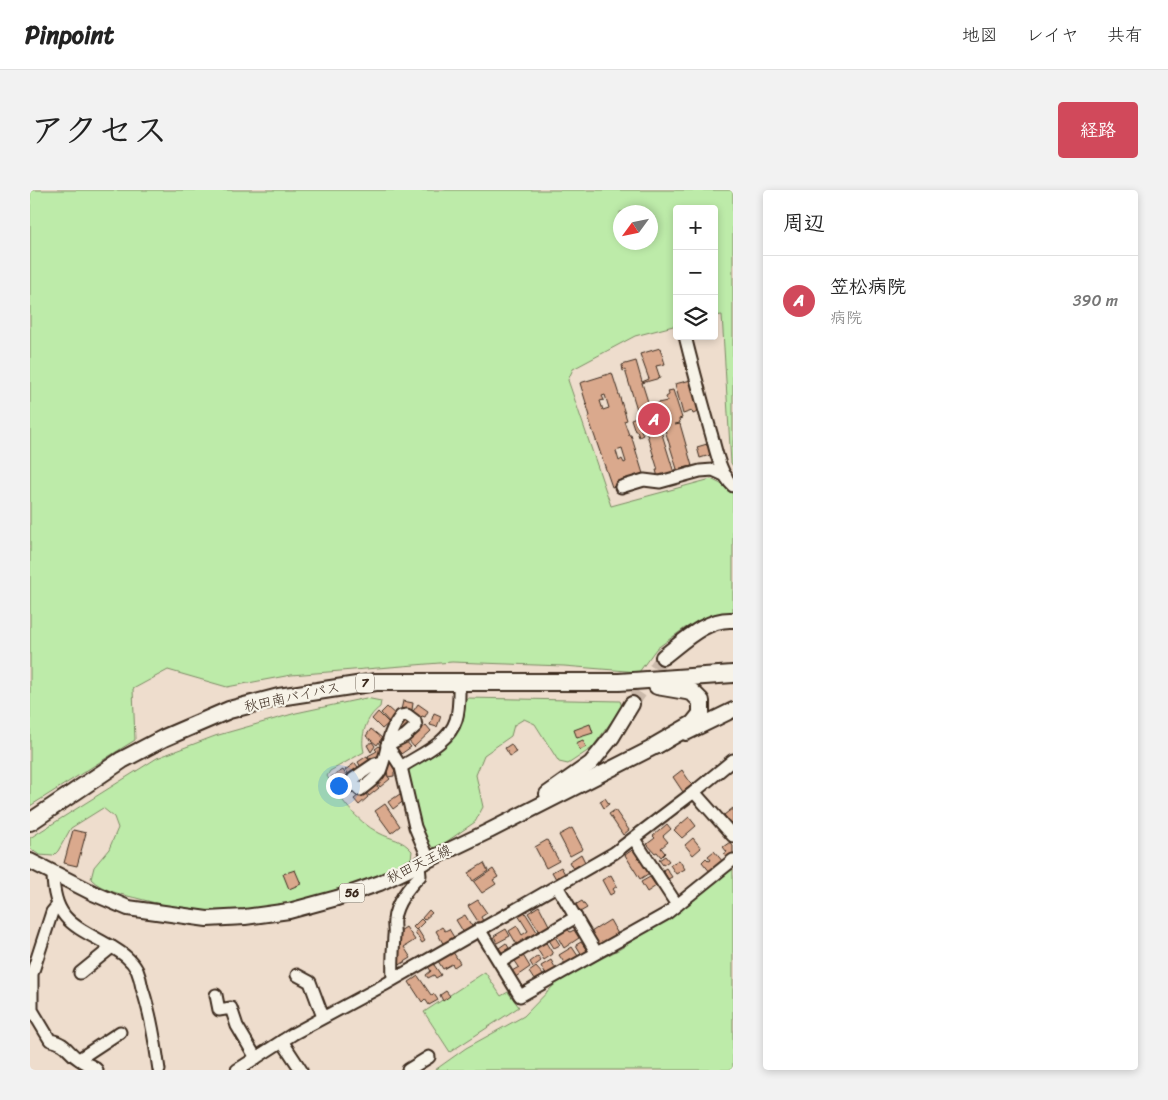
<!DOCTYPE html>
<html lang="ja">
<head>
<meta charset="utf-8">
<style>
  :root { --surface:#fff; --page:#f2f2f2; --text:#222; --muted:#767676; --line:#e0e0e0; --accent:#d1495b }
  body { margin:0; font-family:Sriracha,"Klee One",sans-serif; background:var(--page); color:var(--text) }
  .controls { position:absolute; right:15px; top:15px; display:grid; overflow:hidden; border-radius:5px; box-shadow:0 2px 8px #0003 }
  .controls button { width:45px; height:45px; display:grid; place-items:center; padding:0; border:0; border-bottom:1px solid var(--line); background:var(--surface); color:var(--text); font:25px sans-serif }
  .compass { position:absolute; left:583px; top:15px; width:45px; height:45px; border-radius:50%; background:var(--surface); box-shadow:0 2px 8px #0003; rotate:237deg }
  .you { position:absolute; left:308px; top:595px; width:18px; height:18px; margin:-12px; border:4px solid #fff; border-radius:50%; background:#1a73e8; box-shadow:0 0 0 8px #1a73e833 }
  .badge { display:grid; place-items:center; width:32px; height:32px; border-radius:50%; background:var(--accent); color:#fff; font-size:16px; font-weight:700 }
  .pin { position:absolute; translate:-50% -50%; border:2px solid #fff; box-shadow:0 1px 5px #0006 }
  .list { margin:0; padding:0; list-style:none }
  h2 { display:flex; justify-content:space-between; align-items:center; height:65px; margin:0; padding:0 20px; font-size:21px }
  h2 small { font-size:16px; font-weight:400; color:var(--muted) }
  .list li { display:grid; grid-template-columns:32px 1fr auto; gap:15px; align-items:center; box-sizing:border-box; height:90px; padding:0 20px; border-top:1px solid var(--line) }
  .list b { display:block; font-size:19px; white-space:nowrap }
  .list p { margin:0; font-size:16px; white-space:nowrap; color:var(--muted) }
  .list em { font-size:16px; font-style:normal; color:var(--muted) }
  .icon { flex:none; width:28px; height:28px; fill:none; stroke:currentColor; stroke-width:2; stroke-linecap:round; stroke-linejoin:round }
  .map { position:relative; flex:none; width:703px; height:880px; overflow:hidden; border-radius:5px }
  header { display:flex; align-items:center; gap:30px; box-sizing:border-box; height:70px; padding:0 25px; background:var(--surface); border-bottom:1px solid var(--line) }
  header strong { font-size:24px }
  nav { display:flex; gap:28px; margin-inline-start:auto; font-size:18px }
  .intro { display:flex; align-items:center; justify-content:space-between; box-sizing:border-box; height:120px; padding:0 30px }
  h1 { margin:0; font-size:35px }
  .button { padding:12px 22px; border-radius:5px; background:var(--accent); color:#fff; font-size:18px; font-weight:700 }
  main { display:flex; gap:30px; padding:0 30px }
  aside { flex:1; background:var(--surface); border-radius:5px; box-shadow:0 2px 8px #0003 }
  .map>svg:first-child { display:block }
  .green { fill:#bdeba9; stroke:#7c8a64; fill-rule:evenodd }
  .building { fill:#daa98d; stroke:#3b2a1e; fill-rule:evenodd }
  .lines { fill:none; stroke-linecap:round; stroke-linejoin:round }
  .major-tunnel { stroke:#cab9aa; stroke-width:14; stroke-dasharray:14 7; stroke-linecap:butt }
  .minor-casing { stroke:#3b2a1e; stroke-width:15 }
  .major-casing { stroke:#3b2a1e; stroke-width:18 }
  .highway-casing { stroke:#3b2a1e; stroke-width:20 }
  .minor { stroke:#f7f3e8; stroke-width:11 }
  .major { stroke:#f7f3e8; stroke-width:14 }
  .highway { stroke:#f7f3e8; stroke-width:16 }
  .labels { text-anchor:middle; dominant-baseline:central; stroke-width:4.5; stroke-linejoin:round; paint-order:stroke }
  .shield { fill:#f7f3e8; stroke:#73665b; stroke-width:1 }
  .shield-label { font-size:12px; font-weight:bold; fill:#3b2a1e }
  .street-label { font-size:14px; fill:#3b2a1e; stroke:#f7f3e8 }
</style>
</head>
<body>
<header>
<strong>Pinpoint</strong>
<nav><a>地図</a><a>レイヤ</a><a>共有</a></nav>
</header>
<div class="intro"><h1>アクセス</h1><a class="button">経路</a></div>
<main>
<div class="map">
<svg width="703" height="880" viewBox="0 0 703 880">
  <rect width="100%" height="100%" fill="#eeddcd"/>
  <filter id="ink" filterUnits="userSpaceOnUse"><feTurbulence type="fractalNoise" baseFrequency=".02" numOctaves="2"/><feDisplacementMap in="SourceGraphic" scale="10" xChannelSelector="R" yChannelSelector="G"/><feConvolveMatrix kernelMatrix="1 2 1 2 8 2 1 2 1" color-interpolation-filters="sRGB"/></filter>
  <g filter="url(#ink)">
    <!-- green -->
    <g class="green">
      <path d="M0,0h703v276l-2,-3 -9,-148 -8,1v-107h-37v116l-42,11 -62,33 -5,11 43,126 100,-27 22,11v122l-48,16 -29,21 -17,23 -75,-6 -112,-4 -161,13 -64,12 -59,-17 -35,19 2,51 -105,66zM590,22h30v30h-30z"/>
      <path d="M336,508l15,3 -1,6c-14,10 -20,29 -16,45l-34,19 -3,5c13,23 28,44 52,57 13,7 23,6 33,18l-1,8c-10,7 -21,15 -32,20 -56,23 -123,36 -183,31 -19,-2 -38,-6 -56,-11 -16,-4 -38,-8 -49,-20l3,-12 15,-18 9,-21 -4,-11 -11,-9 -32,20 -13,23 -5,5 -14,-1 -9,-7v-10l127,-80 58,-22 81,-23z"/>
      <path d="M437,508l153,3 2,6 -30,41 -24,16 -9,-2 -24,-38 -11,-5 -10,6 -3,11 -27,19 -8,20 7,32 -8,15 -39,27 -9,-6 -22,-69 3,-8 48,-33 5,-14 3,-19z"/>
      <path d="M703,675v205h-298l31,-22 58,-32 34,-35 62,-32 61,-39z"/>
      <path d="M455,782l16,24 7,-4 11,15 -69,45 -26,-40z"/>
    </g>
    <!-- building -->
    <g class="building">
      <path d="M630,158l5,16 -9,2 4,12 -18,5 7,22 18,-4 -1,-4 3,-2 -1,-4 5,-1 9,28 -3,1 1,4 -5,1v1l5,-1 12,42 -9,2 1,3 -8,3 -1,-4 2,-1 -12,-39 -4,1 14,45 -16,5 -3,-11h2l-13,-42 -4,2 2,5 -4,2 -2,-6h-2l-4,-12 8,-3 -14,-46 -2,1 -1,-6 14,-4 6,21 7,-3 -9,-25z"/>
      <path d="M582,183l15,47 -3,1 5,14h2l13,42 -32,10 -24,-70 2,-1 -10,-33zM575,205l4,13 -6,2 -3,-9 4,-1 -2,-4zM592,259l4,13 -2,1 -2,-4 -3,2 -3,-10z"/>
      <path d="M661,190l9,31 -7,3 -1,-3 -9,3 -8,-30z"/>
      <path d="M677,254v2l4,-1 2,7 -3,1v2l-10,3 -3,-11z"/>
      <path d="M373,511l10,2 -1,7 -4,-1v3l-7,-2z"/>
      <path d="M388,514l10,7 -3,6 -3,-1 -2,2 -8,-5z"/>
      <path d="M357,517l11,10 -7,7 -10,-11z"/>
      <path d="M348,522l11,11 -7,6 -10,-10z"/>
      <path d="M404,523l7,3 -4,11 -7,-2z"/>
      <path d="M375,527l7,5 -8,11 -7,-5z"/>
      <path d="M560,534l3,9 -16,5 -3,-8z"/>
      <path d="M396,535l5,6 -17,16 -6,-7z"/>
      <path d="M341,539l11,9 -5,7 -11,-9z"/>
      <path d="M375,550l6,7 -10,7 -5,-7z"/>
      <path d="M553,550l3,7 -6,3 -4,-7z"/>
      <path d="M342,552l3,4 -4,6 -4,-7z"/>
      <path d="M481,554l5,8 -6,4 -5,-8z"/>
      <path d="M349,556l4,6 -6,4 2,3 -6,4 -5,-7 9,-5 -2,-2z"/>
      <path d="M337,566l4,7 -9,6 -4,-7z"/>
      <path d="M366,572l1,9 -3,1v4l-6,1 -2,-13z"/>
      <path d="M325,573l6,8 -11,7 -5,-8z"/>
      <path d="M313,580l6,10 -4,2 7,10 -8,5 -13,-20z"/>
      <path d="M652,580l10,15 -9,7 -10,-15z"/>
      <path d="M355,583l5,6 -10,8 -4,-6z"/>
      <path d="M344,592l5,6 -10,8 -4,-6z"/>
      <path d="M334,601l4,6 -9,8 -5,-6z"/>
      <path d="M370,604l5,6 -12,9 -5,-7z"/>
      <path d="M575,608l4,6 -5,4 -4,-7z"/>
      <path d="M355,614l15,22 -9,7 -16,-22z"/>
      <path d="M703,618v15l-2,1 -7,-9z"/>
      <path d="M585,620l14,20 -6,5 -14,-21z"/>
      <path d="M659,627l7,9 -14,12 -8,-8z"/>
      <path d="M637,634l4,5 -8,7 5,6 -7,6 4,5 -4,4 -4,-5 -2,1 -8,-9 8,-6 -2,-2z"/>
      <path d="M542,638l11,21 -13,7 -11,-21z"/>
      <path d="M43,640l13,3 -9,33 -13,-3z"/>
      <path d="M663,648l8,10 -8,7 -8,-10z"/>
      <path d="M517,650l12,21 -13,7 -11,-21z"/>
      <path d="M700,652l3,4v9l-5,4 -4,-5 3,-2 -4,-5z"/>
      <path d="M605,658l16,24 -11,7 -15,-24z"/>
      <path d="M684,661l9,11 -12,11 -9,-11 4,-4 3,3 2,-1 -3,-4z"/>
      <path d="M551,664l4,8 -12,7 -4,-7z"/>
      <path d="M635,666l4,5 -6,4 -4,-5z"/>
      <path d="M649,670l6,9 -9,5 -6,-9z"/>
      <path d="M454,673l4,8 -15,10 -5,-8z"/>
      <path d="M531,677l4,7 -9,5 -4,-7z"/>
      <path d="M636,678l6,9 -4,2 -5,-9z"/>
      <path d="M463,679l5,8 -5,3 3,4 -14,9 -8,-11z"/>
      <path d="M265,680l6,14 -12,5 -6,-15z"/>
      <path d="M581,685l6,11 -4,3 2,3 -5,3 -8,-15z"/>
      <path d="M620,687l6,9 -9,6 -6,-10z"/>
      <path d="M448,710l9,13 -6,4 2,4 -4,2 -11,-17z"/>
      <path d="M552,711l5,7 -7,4 -5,-7z"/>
      <path d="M509,716l12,23 -9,6 -14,-22z"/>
      <path d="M399,720l3,3 -8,7 -2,-2z"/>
      <path d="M494,721l15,24 -20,13 -10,-17 8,-5 5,9 6,-4 -10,-16z"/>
      <path d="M435,725l8,13 -9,5 -8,-13z"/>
      <path d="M391,729l3,3 -8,8 -3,-3z"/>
      <path d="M580,730l8,14 -19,11 -8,-13z"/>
      <path d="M376,737l9,13 -11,7 7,11 -13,8 -1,-33z"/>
      <path d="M412,737l3,4 4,-2 6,10 -11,6 -8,-14z"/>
      <path d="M536,737l4,5 4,-2 5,8 -15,10 -8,-14z"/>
      <path d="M476,739l4,7 -13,7 -3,-7z"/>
      <path d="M388,740l7,11 -3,2 -7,-11z"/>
      <path d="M525,747l5,8 -6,3 -5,-8z"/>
      <path d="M515,751l8,13 -9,6 -8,-13z"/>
      <path d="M551,752l7,10 -6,3 -6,-10z"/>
      <path d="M476,753l3,5 -7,4 -3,-4z"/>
      <path d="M542,757l6,9 -13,8 -6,-9z"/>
      <path d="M423,762l7,11 -6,4 -2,-3 -9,5 -5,-8z"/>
      <path d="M491,762l9,15 -16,11 -4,-6 9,-5 -6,-9z"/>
      <path d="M508,766l3,5 -8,6 -3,-5z"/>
      <path d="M521,770l6,11 -10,6 -6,-11z"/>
      <path d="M402,772l9,13 -5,3 -2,-3 -6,3 -2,-3 5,-4 -4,-6z"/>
      <path d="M506,777l9,10 -9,6 -7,-11z"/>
      <path d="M388,786l13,19 3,-1 4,6 -9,5 -4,-6 -3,3 -13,-20z"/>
      <path d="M416,801l4,5 -7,5 -3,-6z"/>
    </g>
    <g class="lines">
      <!-- major-tunnel -->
      <path class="major-tunnel" d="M602,514l31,-47"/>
      <!-- minor casing -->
      <g class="minor-casing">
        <g id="minor">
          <path d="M655,146c8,33 17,65 26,97 5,17 9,41 22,53"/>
          <path d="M591,297l23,-7 16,2 40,-11 13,-1 13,6"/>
          <path d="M357,555l14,22 14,60 14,33"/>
          <path d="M352,572l-7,2 -22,15 1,5 6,6c6,-5 17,-12 20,-19 9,-21 5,-35 21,-55l6,-1 8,6 1,5 -11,10 -18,9"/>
          <path d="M371,577c18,-12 48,-24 55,-47 4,-12 3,-27 3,-39"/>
          <path d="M664,602l39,44"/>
          <path d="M604,649l43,66"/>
          <path d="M23,683c0,48 22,53 59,74 10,6 19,12 25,23 2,5 4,12 5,18 9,27 13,54 17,82"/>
          <path d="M527,696l39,66"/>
          <path d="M27,716l-5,6 -20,62v36l18,30c19,4 16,12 30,20 6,5 12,4 17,10"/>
          <path d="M449,739l41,67 146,-82 67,-54"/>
          <path d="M470,772l76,-45"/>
          <path d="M50,783l32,-26"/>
          <path d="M267,785l13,7 13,35"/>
          <path d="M363,789c-1,-15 0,-28 1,-43 1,-6 -1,-11 0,-16 1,-15 15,-34 26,-44l-1,-11"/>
          <path d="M186,805l3,15 12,-2 6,18 19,32"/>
          <path d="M252,851l19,29"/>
          <path d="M49,869l41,-27"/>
          <path d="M207,880l56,-36 91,-49 230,-132 80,-61 39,-32"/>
          <path d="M378,880l21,-13"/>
        </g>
      </g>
      <!-- major casing -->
      <g class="major-casing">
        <g id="major">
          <path d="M633,467c20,-15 43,-39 70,-37"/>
          <path d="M656,543l47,-23"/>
          <path d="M517,604l44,-31 21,-26 20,-33"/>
          <path d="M0,671l63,32 35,15 79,11 38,-2 44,-6 48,-13 43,-15 109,-52 175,-89"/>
        </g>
      </g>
      <!-- highway casing -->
      <g class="highway-casing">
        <g id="highway">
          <path d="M625,556l38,-22 8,-10v-13l-9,-9 -35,-6"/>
          <path d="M0,632l92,-62 42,-22 65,-28 50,-13 97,-15h243l114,-8"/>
        </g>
      </g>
      <!-- minor -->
      <use href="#minor" class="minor"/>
      <!-- major -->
      <use href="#major" class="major"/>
      <!-- highway -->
      <use href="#highway" class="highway"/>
    </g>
  </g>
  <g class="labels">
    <!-- shield labels -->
    <g class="shield">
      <rect x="326" y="483.5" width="18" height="19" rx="4"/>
      <rect x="309.5" y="693.5" width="25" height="19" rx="4"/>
    </g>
    <g class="shield-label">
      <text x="335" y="493">7</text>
      <text x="322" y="703">56</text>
    </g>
    <!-- street labels -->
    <g class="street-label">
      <text transform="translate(262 507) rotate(-12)">秋田南バイパス</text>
      <text transform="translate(389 674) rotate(-26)">秋田天王線</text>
    </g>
  </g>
</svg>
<div class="controls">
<button>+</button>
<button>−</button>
<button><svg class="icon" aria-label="layers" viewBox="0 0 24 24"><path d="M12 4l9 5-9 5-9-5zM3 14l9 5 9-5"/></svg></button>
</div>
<svg class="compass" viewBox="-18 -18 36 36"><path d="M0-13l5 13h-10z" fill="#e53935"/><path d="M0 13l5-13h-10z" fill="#767676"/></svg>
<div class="you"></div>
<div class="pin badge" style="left:624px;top:229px">A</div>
</div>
<aside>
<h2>周辺<small></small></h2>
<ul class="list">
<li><span class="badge">A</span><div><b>笠松病院</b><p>病院</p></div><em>390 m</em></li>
</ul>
</aside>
</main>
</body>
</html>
